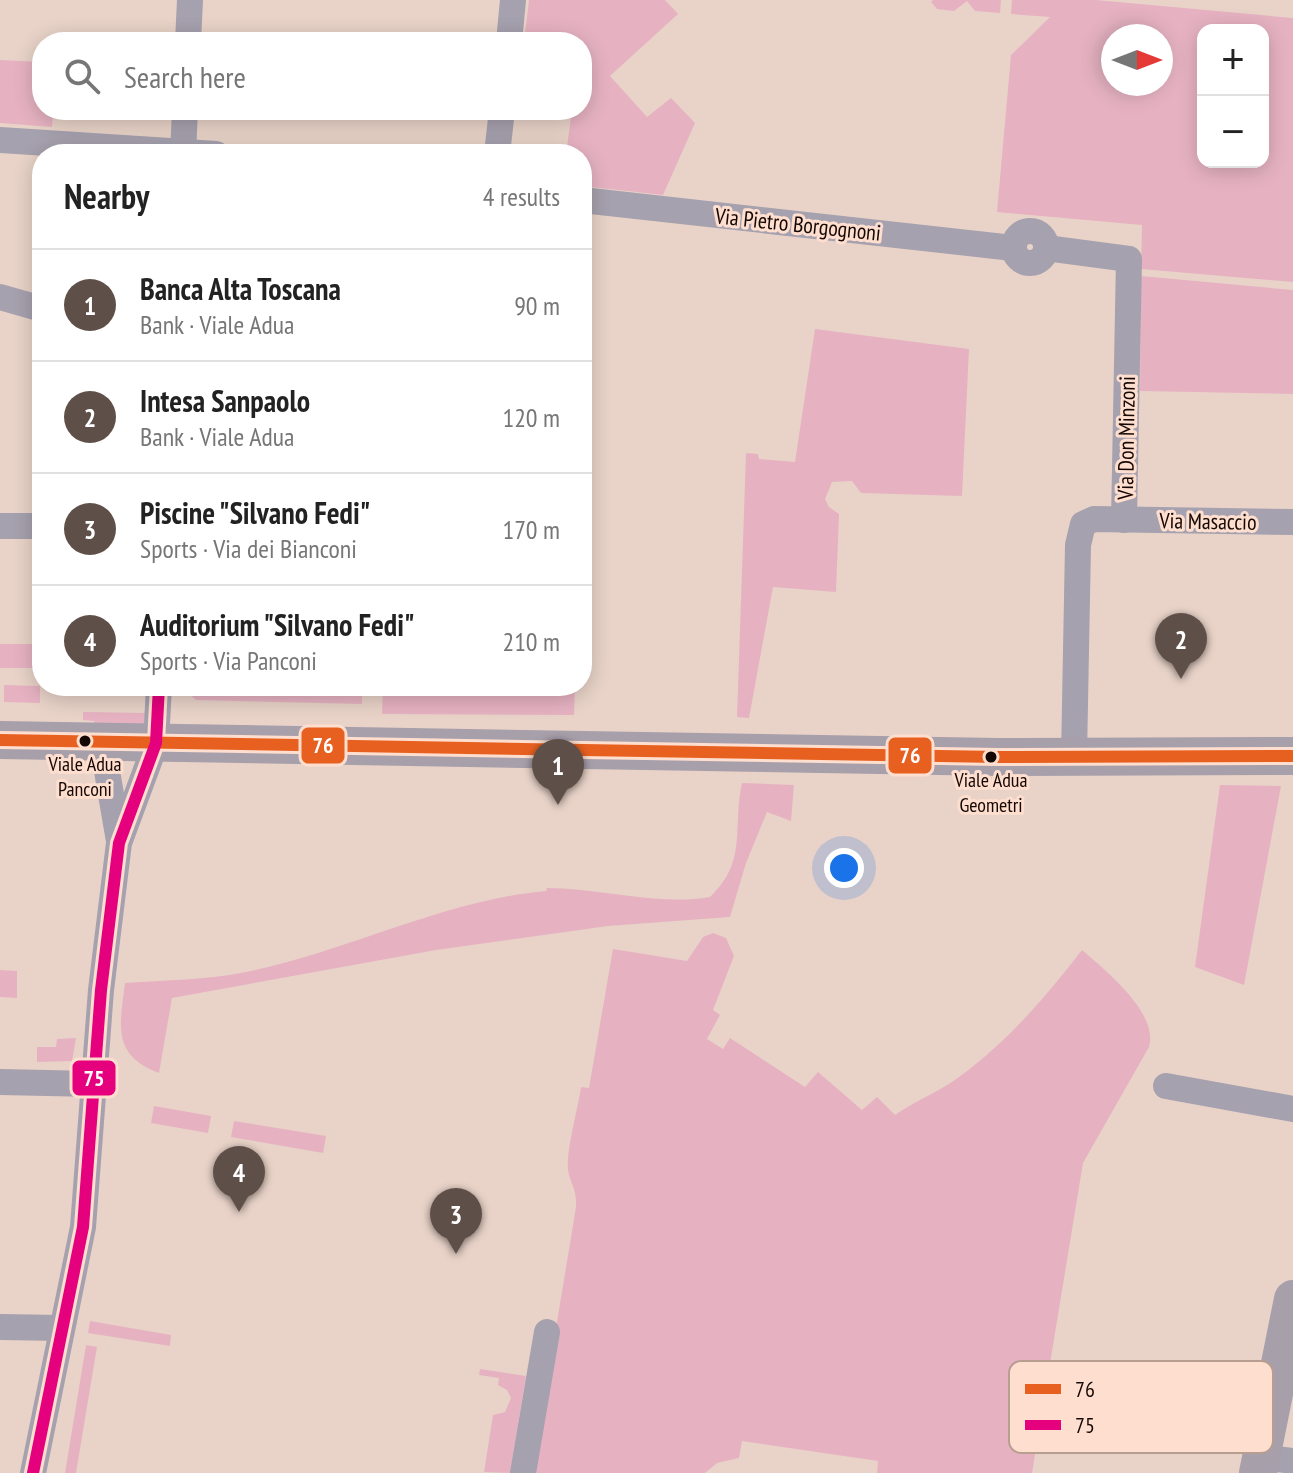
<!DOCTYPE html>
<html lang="en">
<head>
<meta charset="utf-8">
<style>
  :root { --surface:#fff; --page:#f2f2f2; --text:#222; --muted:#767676; --line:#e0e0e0; --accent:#5f4f49 }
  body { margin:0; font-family:"PT Sans Narrow",sans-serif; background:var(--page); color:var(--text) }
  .controls { position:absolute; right:24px; top:24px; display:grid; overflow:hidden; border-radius:16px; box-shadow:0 4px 20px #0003 }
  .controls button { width:72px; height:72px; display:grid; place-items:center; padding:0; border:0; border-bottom:2px solid var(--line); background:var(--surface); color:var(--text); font:40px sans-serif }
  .compass { position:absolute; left:1101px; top:24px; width:72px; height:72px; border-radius:50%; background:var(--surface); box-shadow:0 4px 20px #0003; rotate:90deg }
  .you { position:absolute; left:844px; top:868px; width:28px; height:28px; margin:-20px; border:6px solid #fff; border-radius:50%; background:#1a73e8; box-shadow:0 0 0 12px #1a73e833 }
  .badge { display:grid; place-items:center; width:52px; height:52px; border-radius:50%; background:var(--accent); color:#fff; font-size:26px; font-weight:700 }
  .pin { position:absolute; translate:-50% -66px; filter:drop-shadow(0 2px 4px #0008) }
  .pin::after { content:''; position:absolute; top:42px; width:28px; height:24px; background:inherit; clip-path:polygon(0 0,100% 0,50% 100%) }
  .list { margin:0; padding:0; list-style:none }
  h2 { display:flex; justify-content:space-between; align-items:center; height:104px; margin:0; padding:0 32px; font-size:34px }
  h2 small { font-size:26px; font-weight:400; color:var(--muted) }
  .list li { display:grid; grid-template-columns:52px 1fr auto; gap:24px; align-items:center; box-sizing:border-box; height:112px; padding:0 32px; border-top:2px solid var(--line) }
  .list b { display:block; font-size:30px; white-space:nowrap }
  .list p { margin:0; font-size:26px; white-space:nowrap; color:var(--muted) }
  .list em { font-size:26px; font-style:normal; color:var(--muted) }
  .icon { flex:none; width:44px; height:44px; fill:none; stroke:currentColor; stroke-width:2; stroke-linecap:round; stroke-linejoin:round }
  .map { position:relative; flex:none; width:1293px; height:1473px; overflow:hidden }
  .search { position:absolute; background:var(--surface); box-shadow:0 4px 20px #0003; left:32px; top:32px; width:560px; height:88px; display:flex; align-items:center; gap:20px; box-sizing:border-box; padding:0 28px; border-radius:32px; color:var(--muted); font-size:30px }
  .panel { position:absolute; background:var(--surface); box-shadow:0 4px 20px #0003; left:32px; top:144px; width:560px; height:552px; border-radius:32px }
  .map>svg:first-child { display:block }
  .green { fill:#e6b2c2; fill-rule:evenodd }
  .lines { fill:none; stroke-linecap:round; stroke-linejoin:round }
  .street { stroke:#a6a1ae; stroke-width:26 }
  .secondary { stroke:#a79faa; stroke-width:38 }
  .bus-1-casing { stroke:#fedece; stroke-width:18 }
  .bus-2-casing { stroke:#fedece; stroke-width:18 }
  .bus-1 { stroke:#e76020; stroke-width:12 }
  .bus-2 { stroke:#e5007d; stroke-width:12 }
  .bus-dot { fill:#150804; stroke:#fedece; stroke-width:3 }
  .labels { text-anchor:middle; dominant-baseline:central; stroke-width:6; stroke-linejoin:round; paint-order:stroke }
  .bus-label { font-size:20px; fill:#150804; stroke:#fedece }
  .street-label { font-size:22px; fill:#150804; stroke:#fedece }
  .key { fill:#fedece; stroke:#b89e91; stroke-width:2 }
  .key-label { font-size:22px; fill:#150804 }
  .line-badge { stroke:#fedece; stroke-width:3 }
  .badge-label { font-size:22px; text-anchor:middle; font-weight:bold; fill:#fff }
</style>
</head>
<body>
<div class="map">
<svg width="1293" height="1473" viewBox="0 0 1293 1473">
  <rect width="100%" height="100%" fill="#e9d3c8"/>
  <!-- green -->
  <g class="green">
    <path d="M529,0h136l13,14 -68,62 37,41 24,-19 24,25 -32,72 -81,-9v-32h-16l6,-44h10v-68h-58z"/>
    <path d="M933,0h68l-1,13 -25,-2 -8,-10 -13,10 -17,-2 -6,-7z"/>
    <path d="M1012,0h84l197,18v264l-152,-13 1,-44 -145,-13 14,-157 39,-38 -39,-3zM1203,30h60v132h-60zM1113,36h48v48h-48z"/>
    <path d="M0,60l42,2v48h124l-1,9 -112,-5 -1,13 -52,-4z"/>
    <path d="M1141,276l152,14v104l-153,-3z"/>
    <path d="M815,329l154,20 -7,147 -101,-3 -9,-12 -20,1 -7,17 4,8 10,7 -3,78 -63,-5 -24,131 -12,-1 9,-264 12,1 1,5 36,3z"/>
    <rect x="0" y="644" width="41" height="24"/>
    <path d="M4,685l36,1v17l-36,-1z"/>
    <path d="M180,686h182v18l-166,-4z"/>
    <path d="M383,686h192l-1,29 -192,-1z"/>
    <path d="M83,712l65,1 -1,12 -52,2 -1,-6 -11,-1z"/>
    <path d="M742,783l52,2 -3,36 -24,-9 -21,51 -16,54 -122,9 -172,24 -264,48 -13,75c-48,-18 -39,-49 -34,-90 40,-3 81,-3 121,-11 101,-20 198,-72 300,-81l1,-3c53,0 109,18 163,9 38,-36 22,-68 32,-114z"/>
    <path d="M1220,785l61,1 -37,199 -49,-18z"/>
    <path d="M713,933l13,5 8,18 -21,54 7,5 -13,24 16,10 7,-11 75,49 13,-15 44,38 15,-13 18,18c18,-13 37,-20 57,-33 52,-36 92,-83 130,-132 23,20 77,63 67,97l-66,116 -51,310h-155l1,-12 -136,-20 -3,17 -22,5 -12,10h-173l44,-266c1,-18 -6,-24 -8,-37 -2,-20 10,-61 13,-83l8,1 24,-139 74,12 16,-24z"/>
    <path d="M0,970l17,1v27l-17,-1z"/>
    <path d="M76,1038l-4,23 -35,1v-15h19l1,-8z"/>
    <path d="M154,1106l57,10 -3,17 -57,-10z"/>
    <path d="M234,1121l92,15 -3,17 -92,-16z"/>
    <path d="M90,1321l81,14 -1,11 -82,-13z"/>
    <path d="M86,1345l11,2 -21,126h-11z"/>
    <path d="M480,1369l46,7 -16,97 -26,-1 9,-57 12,-3 6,-14 -4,-8 -9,-5 1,-7 -20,-3z"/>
  </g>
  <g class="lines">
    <!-- street -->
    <g class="street">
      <path d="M188,42l2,-42"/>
      <path d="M509,42l4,-42"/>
      <path d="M0,140l216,14"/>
      <path d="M183,154l2,-44"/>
      <path d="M497,154l5,-44"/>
      <path d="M582,200l431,48"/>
      <circle cx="1030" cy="247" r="16"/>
      <path d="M1046,248l83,11 -5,261"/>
      <path d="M0,297l42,12"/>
      <path d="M0,526h42"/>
      <path d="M102,742l17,99"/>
      <path d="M1074,757l4,-212 5,-21 11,-5 199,3"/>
      <path d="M0,1082l94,2"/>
      <path d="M1166,1086l127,23"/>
      <path d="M0,1327l62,1"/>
      <path d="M1261,1457l32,4"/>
      <path d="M33,1473l50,-246 18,-237 18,-147 37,-100 3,-57"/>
      <path d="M523,1473l24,-141"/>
    </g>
    <!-- secondary -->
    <g class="secondary">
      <path d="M0,740l998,17 295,-1"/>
      <path d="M1258,1473l35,-174"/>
    </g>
    <!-- bus-1 casing -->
    <g class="bus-1-casing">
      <path id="bus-1" d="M0,740l998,17 295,-1"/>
    </g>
    <!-- bus-2 casing -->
    <g class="bus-2-casing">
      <path id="bus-2" d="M33,1473l50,-246 18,-237 18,-147 37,-100 3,-57"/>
    </g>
    <!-- bus-1 -->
    <use href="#bus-1" class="bus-1"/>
    <!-- bus-2 -->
    <use href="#bus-2" class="bus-2"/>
  </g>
  <!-- markers -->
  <g class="bus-dot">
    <circle cx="85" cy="741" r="7"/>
    <circle cx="991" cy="757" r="7"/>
  </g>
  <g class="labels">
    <!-- bus labels -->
    <g class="bus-label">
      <text x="85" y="764">Viale Adua<tspan x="85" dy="25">Panconi</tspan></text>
      <text x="991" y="780">Viale Adua<tspan x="991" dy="25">Geometri</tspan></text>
    </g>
    <!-- street labels -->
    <g class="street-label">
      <text transform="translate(798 224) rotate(6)">Via Pietro Borgognoni</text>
      <text transform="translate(1126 438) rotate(-89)">Via Don Minzoni</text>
      <text transform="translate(1208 521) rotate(1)">Via Masaccio</text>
    </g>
  </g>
  <!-- legend -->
  <rect x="1009" y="1361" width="264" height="92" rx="12" class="key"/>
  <rect x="1025" y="1384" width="36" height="10" fill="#e76020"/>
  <rect x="1025" y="1420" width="36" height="10" fill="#e5007d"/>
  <g class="key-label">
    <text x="1075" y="1397">76</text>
    <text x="1075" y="1433">75</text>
  </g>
  <g class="line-badge">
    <rect x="300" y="726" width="46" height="39" rx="8" fill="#e76020"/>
    <rect x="887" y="736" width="46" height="39" rx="8" fill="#e76020"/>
    <rect x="71" y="1059" width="46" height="38" rx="8" fill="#e5007d"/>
  </g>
  <g class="badge-label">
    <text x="323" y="753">76</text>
    <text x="910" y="763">76</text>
    <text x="94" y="1086">75</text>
  </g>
</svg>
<div class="controls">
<button>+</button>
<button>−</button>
</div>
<svg class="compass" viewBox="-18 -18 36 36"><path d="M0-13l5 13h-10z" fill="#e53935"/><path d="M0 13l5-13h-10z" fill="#767676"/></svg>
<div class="you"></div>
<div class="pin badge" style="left:558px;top:805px">1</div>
<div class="pin badge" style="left:1181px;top:679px">2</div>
<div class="pin badge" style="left:456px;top:1254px">3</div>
<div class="pin badge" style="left:239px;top:1212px">4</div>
<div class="search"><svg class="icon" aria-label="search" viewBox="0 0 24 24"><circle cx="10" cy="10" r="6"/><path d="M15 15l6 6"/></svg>Search here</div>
<section class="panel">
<h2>Nearby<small>4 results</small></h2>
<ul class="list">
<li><span class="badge">1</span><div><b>Banca Alta Toscana</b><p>Bank · Viale Adua</p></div><em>90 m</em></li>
<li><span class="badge">2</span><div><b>Intesa Sanpaolo</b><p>Bank · Viale Adua</p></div><em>120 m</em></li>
<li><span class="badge">3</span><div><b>Piscine &quot;Silvano Fedi&quot;</b><p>Sports · Via dei Bianconi</p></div><em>170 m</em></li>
<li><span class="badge">4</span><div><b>Auditorium &quot;Silvano Fedi&quot;</b><p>Sports · Via Panconi</p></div><em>210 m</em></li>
</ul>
</section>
</div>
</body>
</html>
